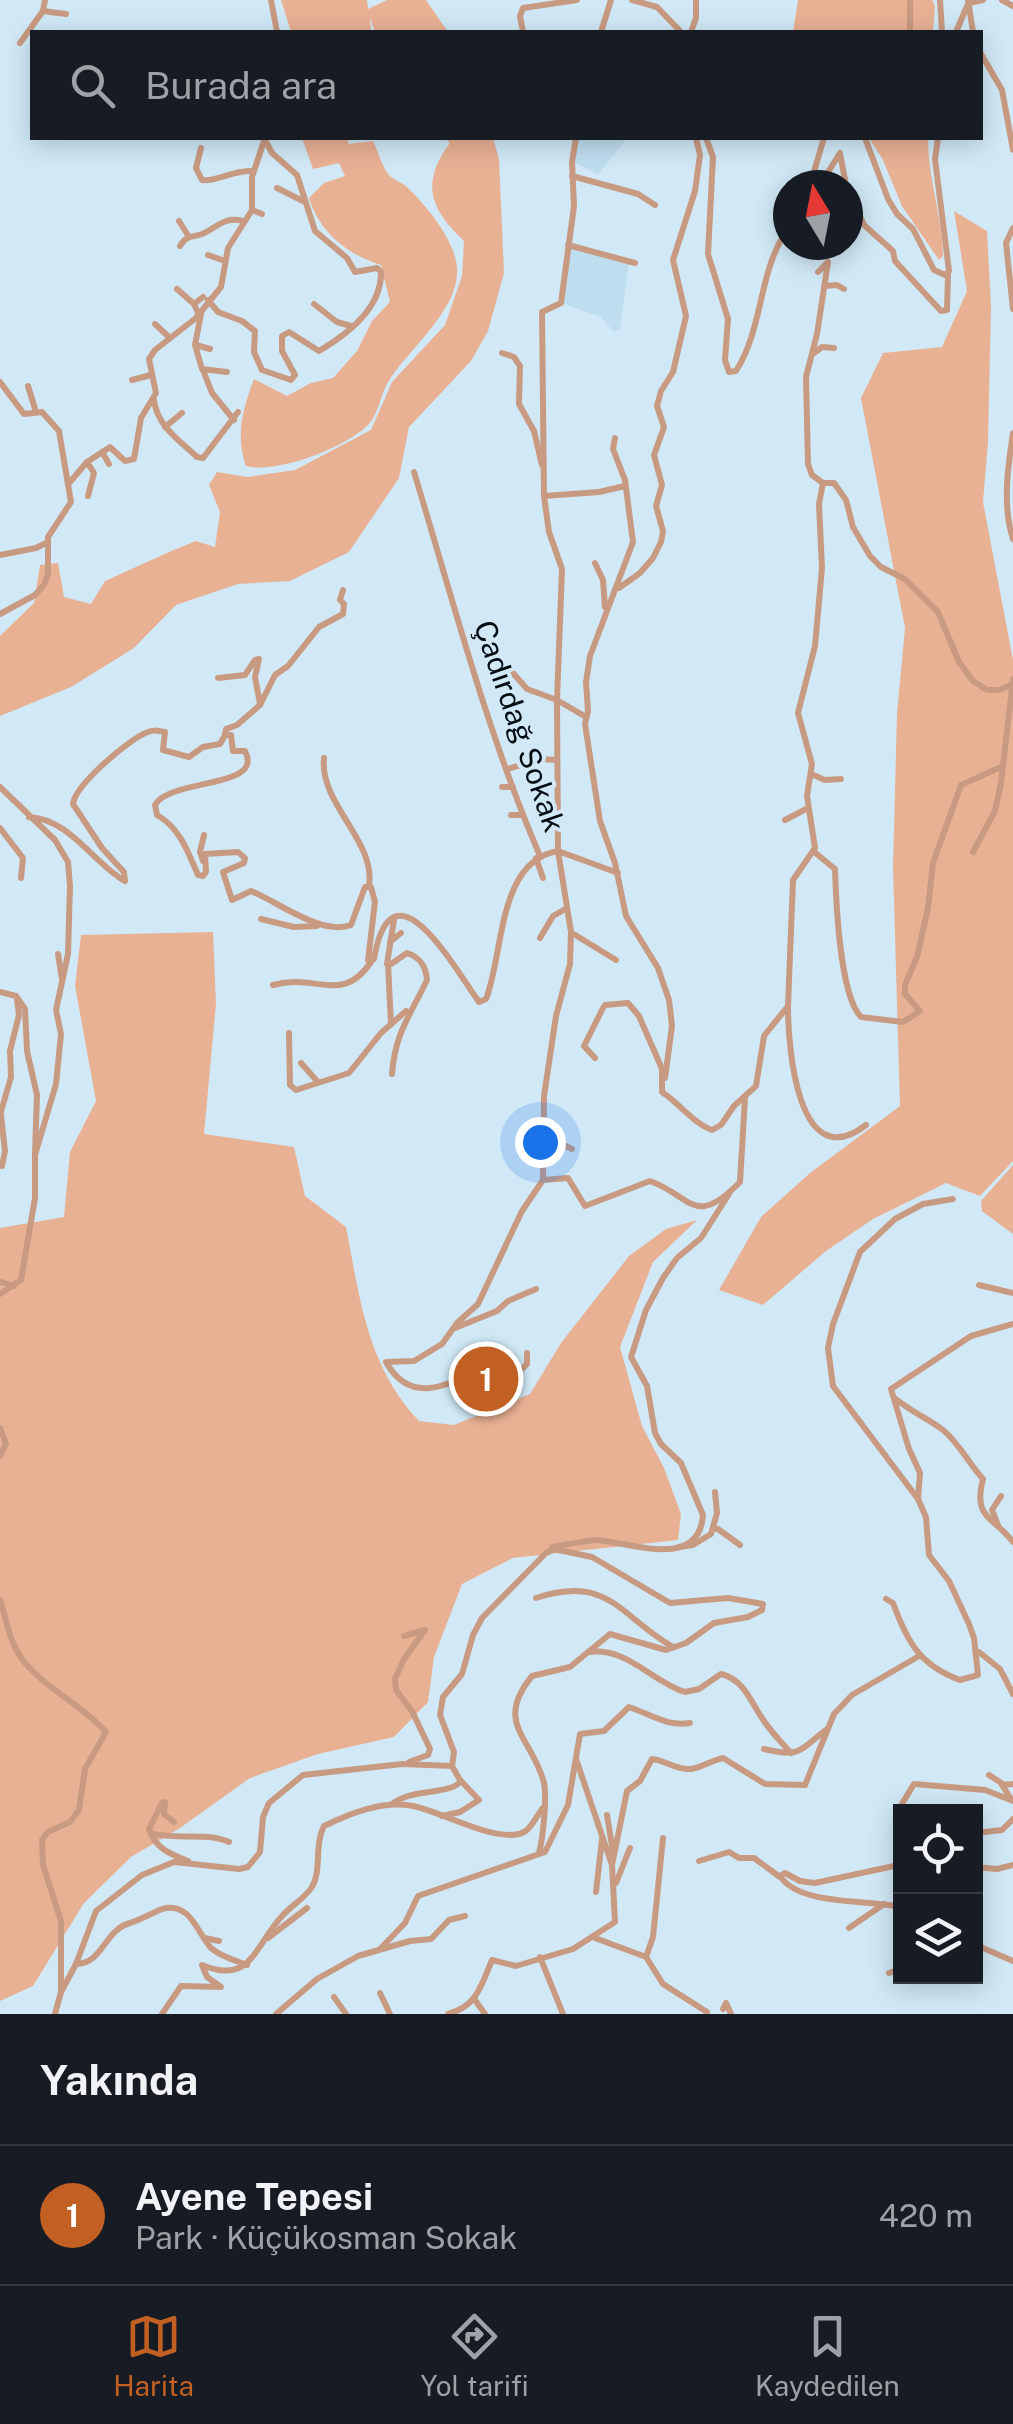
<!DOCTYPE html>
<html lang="tr">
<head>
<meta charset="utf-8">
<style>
  :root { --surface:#171b24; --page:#20242c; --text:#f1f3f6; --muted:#9ea1a6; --line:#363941; --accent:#c16022 }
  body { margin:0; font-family:"Public Sans",sans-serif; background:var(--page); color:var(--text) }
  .controls { position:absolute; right:30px; bottom:30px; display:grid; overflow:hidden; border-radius:0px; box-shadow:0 5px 25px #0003 }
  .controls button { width:90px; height:90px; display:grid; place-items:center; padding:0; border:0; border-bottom:2px solid var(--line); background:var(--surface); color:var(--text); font:50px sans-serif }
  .compass { position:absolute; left:773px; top:170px; width:90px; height:90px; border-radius:50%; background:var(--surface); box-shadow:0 5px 25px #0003; rotate:350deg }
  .you { position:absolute; left:540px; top:1142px; width:35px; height:35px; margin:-25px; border:8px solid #fff; border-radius:50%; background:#1a73e8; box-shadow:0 0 0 15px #1a73e833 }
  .badge { display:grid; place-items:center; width:65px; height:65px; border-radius:50%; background:var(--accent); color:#fff; font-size:32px; font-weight:700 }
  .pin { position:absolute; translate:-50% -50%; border:5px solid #fff; box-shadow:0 2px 10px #0006 }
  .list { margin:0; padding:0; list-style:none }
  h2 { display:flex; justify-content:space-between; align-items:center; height:130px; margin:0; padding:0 40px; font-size:42px }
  h2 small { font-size:32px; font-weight:400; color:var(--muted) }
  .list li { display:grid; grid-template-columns:65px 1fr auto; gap:30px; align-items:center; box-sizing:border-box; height:140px; padding:0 40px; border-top:2px solid var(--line) }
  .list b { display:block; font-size:38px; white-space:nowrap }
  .list p { margin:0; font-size:32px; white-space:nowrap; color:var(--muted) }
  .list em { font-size:32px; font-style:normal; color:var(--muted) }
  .icon { flex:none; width:55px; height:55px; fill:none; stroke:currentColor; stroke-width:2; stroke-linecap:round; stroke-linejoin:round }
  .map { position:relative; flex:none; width:1013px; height:2014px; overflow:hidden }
  .search { position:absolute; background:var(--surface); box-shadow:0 5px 25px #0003; left:30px; right:30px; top:30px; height:110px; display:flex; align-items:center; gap:25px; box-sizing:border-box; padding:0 35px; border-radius:0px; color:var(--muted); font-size:38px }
  .sheet { height:270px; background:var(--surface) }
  nav { display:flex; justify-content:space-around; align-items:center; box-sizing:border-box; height:140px; border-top:2px solid var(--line); background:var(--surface); font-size:28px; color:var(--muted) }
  nav a { display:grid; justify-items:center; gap:5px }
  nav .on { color:var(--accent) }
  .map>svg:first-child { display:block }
  .built { fill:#bedeef }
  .green { fill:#e9b194 }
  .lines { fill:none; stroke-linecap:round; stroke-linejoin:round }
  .minor { stroke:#c99a82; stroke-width:6 }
  .labels { text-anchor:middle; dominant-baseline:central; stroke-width:8; stroke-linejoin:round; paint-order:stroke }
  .street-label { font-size:30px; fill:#060d12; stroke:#d1e9f7 }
</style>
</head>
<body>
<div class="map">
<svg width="1013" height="2014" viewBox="0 0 1013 2014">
  <rect width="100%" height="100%" fill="#d1e9f7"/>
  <!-- built -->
  <g class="built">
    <path d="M576,138h51l-29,37 -25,-14z"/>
    <path d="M570,247l59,15 -9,68 -6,2 -13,-15 -40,-14z"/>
  </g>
  <!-- green -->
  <g class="green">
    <path d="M281,0h86l1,9 19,-9h39l22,32h-73l-5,-14 1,14h-80z"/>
    <path d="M798,0h134l3,6 -2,26h-140z"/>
    <path d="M302,138h45l2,6 24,-3c5,10 9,27 17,35 5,5 14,7 19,13 19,19 45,50 48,78 4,43 -51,83 -70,117 -7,13 -9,32 -20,42 -23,22 -90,48 -121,40 -11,-30 -3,-58 8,-87l33,17 24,-13 22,-5 24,-27 15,-30 18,-19 -9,-37c-34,-11 -61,-32 -72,-67l15,-15 21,-7 -6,-13 -26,6z"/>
    <path d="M444,138h49l6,21 5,114 -16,58 -17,30 -62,66 -10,51 -50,74 -59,29 -52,3 -62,21 -42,43 -63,39 -71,29v-80l34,-33 6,-38 18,-2 6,34 27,7 14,-23 64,-29 27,-11 19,6 5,-35 -11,-27 8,-13 31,5 47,-7 76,-40 21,-48 53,-57 17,-49 2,-35c-34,-32 -44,-58 -14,-98z"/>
    <path d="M869,138h59c0,40 14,78 15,118l-4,4 -37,-54 -20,-48z"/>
    <path d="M954,211l33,20 4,74 -3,137 -5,60 30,158v501l-33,35 -34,-13 -73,36 -47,32 -63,54 -44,-15 42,-73 49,-44 90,-67 -7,-239 4,-154 8,-85 -44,-230 22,-45 59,-6 25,-56z"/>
    <path d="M213,932l3,72 -12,130 90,13 11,49 41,31c14,72 21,139 73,194l35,4 76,-31 31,-51 68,-87 37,-27 31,-9 -44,42 -33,85 22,79 22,42 17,46 -3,26 -165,18 -51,26 -28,73 -6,45 -34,35 -76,17 -68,24 -70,50 -49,29 -47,46 -51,83 -33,15v-773l64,-11 6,-65 26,-51 -21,-115 6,-51z"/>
    <path d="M1013,1165v69l-31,-23 -1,-10z"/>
  </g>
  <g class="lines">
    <!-- minor -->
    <g class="minor">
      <path d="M271,0l6,32"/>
      <path d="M632,0l25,7 24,25"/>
      <path d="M910,0v32"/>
      <path d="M940,0l2,32"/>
      <path d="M968,0l5,32"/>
      <path d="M1002,0l11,6"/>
      <path d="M969,3l14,-3"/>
      <path d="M43,11l23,3"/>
      <path d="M523,32l-3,-16 3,-8 54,-8"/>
      <path d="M601,32l10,-32"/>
      <path d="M691,32l5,-14v-18"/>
      <path d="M956,32l11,-26"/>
      <path d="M20,43l23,-32 2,-11"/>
      <path d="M980,52l22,38 11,60"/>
      <path d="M706,138l7,19 -5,97 20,65 -3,41 4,12 7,-1c28,-44 22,-101 52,-142"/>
      <path d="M865,138l23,61 9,15 16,15 21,41 11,5 4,-4 -14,-112 3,-21"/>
      <path d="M201,148l-5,20 6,12c15,2 30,-10 51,-9"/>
      <path d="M572,176l66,18 17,11"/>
      <path d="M810,185l14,-47"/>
      <path d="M820,185l20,-32 6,32"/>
      <path d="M277,188l26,13"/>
      <path d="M848,190l16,35 29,26 2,10 46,50 6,-1 1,-35"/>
      <path d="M252,210l10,4"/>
      <path d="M179,221l10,16"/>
      <path d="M1013,228l-7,15 7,66"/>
      <path d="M568,245l67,18"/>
      <path d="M180,246c7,-11 10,-8 22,-12 16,-7 22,-18 41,-13"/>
      <path d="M208,255l17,6"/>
      <path d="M818,272l10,-10 -11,72 -11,43 2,87 4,11 11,8"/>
      <path d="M824,286l13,-1 7,4"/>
      <path d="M177,289l17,15"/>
      <path d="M208,300l10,12 24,9 13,10 -1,21 8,18 29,10 4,-5 -13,-24v-15l7,-4 30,19c29,-17 63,-43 62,-79l-4,-4 -22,4 -8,-14 -32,-27 -18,-56 -25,-22 -8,-15"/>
      <path d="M314,304l23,18 14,4"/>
      <path d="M201,314l-6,31 7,24 25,3"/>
      <path d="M199,315l-5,-11 9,-7"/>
      <path d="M155,324l15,14"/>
      <path d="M196,345l14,4"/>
      <path d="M502,353l12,4 6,9 -1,38 15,27 8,34"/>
      <path d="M814,353l8,-6 12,1"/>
      <path d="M203,370l9,23 22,27"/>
      <path d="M132,380l19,-5"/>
      <path d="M0,382l24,32 18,-2 17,19 12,71 -23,35v37l-4,11 -9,10 -35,19"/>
      <path d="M28,386l8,26"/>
      <path d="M154,400c3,26 25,40 43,57l6,1 35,-46"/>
      <path d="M165,427l17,-14"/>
      <path d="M1013,433c-5,33 -11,73 0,106"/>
      <path d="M615,438l-2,11 12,31 8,62 -43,114 -4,26 2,29 -3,13 15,97 15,42 11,53 32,52 11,32 3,26 -7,52"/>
      <path d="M102,452l7,12"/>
      <path d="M87,462l7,11 -6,23"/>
      <path d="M414,472c39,128 73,261 126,384"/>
      <path d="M70,482l17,-20 23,-15 15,14 9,-2 7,-41 15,-25 -7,-34 6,-9 41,-32 25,-31 7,-39 24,-38v-33l13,-39"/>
      <path d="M823,483h11l12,17 7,27 17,29 11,11 24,12 33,33 21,50 14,19 14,9h12l14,-6"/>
      <path d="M544,496l55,-4 26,-6"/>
      <path d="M0,555l36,-7 12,-6"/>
      <path d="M595,563l8,17 2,27"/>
      <path d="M619,588l21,-15 13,-15 8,-16 2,-11 -7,-25 6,-21 -8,-30 10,-28 -7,-21 4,-15 12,-19 13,-56 -13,-56 22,-69 5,-36 -4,-17"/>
      <path d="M491,648l36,41 30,11 29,17"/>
      <path d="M218,678l27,-3 10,-15 4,-1 -4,18 5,27"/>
      <path d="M225,734l1,-5 11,-4 23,-20 15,-30 13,-9 31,-39 24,-13 1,-10 -4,-4 3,-10"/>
      <path d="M324,758c-5,46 52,82 45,128"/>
      <path d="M508,769l32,-10 17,1"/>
      <path d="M811,774l14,6 16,-1"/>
      <path d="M547,783l10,3"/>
      <path d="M0,787l55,53 13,22 2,24 -2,68 -12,56 5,24 -5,50 -21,71v43l-14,82 -21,14"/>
      <path d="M502,787h11"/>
      <path d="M511,815h12"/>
      <path d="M29,817c41,2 65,47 96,64l-1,-9 -22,-24 -29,-44c2,-19 57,-66 75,-72 8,-3 9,-1 17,0l-2,18 26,7 14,-10 17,-3 5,-9h6l2,16h12c20,38 -75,27 -90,54l2,10c23,13 31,37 41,60l5,1 3,-4 -1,-18 33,-2 7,6 -1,5 -21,9 9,28 19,-9c29,12 71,45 100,34l14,-38h6l4,15 -7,58 6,-1c18,-105 81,10 105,43l7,-3c18,-45 11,-138 72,-148l-1,-151 5,-131 -13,-37 -5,-36 -2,-184 19,-9 13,-97 -2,-44 4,-24"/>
      <path d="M785,820l23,-12"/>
      <path d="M0,828l23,30 -2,20"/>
      <path d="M813,851l22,18c1,32 5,127 26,148l42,5 17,-11 -15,-17v-9l12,-28 11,-49 5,-45 28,-78 40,-18"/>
      <path d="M973,852l22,-41 6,-28 12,-104"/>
      <path d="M536,858l7,20"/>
      <path d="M203,861l-3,-9 4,-17"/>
      <path d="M261,919l33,8 23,-1"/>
      <path d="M572,933l44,27"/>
      <path d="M540,938l13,-22 14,-8"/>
      <path d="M390,942l11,-9"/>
      <path d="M58,954l4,25"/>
      <path d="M388,964l3,60"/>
      <path d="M273,985c44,-12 69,20 98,-23"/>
      <path d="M0,992l16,4 9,13 2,42 10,44 -2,58"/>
      <path d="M788,1007c0,38 9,171 78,118"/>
      <path d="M289,1033l1,52 6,5 53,-17 32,-40 25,-22"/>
      <path d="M595,1058l-11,-12 18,-36 3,-5 23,-2 11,13 23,53v23c17,11 32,32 50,38l9,-5 13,-19 22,-20 8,-50 24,-30 5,-126 22,-32 -8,-52 5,-32 -14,-51 17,-67 7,-78 -3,-64 4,-21"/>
      <path d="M301,1063l16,18"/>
      <path d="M392,1074c3,-41 18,-58 35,-94 -1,-13 -7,-23 -20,-27l-16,11h-4l7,-44"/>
      <path d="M0,1115l11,-38 -1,-26 9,-36 -2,-16"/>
      <path d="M1,1115l4,36 -3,15"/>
      <path d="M549,1138l23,11"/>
      <path d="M543,1180l25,-2 17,28 65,-25c42,15 44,48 90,1l5,-84"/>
      <path d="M0,1282l14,4"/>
      <path d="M979,1285l34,8"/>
      <path d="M455,1328l42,-17 11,-10 28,-12"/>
      <path d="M527,1353v11l-10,10 -16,5 -4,-3 13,-17 -3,-2c-36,10 -89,62 -121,5l28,-1 28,-17 15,-21 21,-19 44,-93 21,-31 1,-84 12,-80 14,-52 1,-32 -13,-81 60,22"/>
      <path d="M896,1399c15,13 32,19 47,31 17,14 26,34 40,49 -10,40 9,36 30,63"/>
      <path d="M0,1428l6,16 -6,12"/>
      <path d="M918,1499l-85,-113 -5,-38 5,-24 27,-72 35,-33 28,-15 30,-5"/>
      <path d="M998,1525l-6,-15 9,-14"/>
      <path d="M713,1529h5l22,16"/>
      <path d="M552,1547c3,-1 40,-7 45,-7 31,2 102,31 106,-25l-22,-52 -20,-19 -6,-11 -8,-47 -16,-29 15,-47 17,-32 14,-20 24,-20 28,-44"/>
      <path d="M679,1547l14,-2 18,-11 6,-21 -2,-21"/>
      <path d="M536,1598c73,-24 83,18 137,49"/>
      <path d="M886,1599l7,4c14,38 26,62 67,77l18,-5 -4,-37 -5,-14 -20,-43 -20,-26 -3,-38 -8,-18 2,-26 -11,-24 -18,-60 80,-53 42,-12"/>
      <path d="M0,1600c7,21 9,41 22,59 22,29 60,46 84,73l-21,37 -6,41 -9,12 -22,10 -6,8 1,25 18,56v71"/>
      <path d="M404,1636l21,-6 -21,29 -9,20 1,11 16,21 18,38 -2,6 -19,7"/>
      <path d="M589,1652c38,-5 62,29 96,40l14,-3 22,-15c24,6 30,29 43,47 8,12 18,22 27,32"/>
      <path d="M979,1652l21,17 13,25"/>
      <path d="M764,1749c38,9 35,1 62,-19"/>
      <path d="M989,1775l14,9"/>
      <path d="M1011,1799l-9,-14 11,-1"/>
      <path d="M392,1804c22,-17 57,-8 69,-23"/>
      <path d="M607,1815l6,37"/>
      <path d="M442,1816l18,-4 19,-12 -19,-20 -8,-14 2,-14 -14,-37 3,-18 19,-23 11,-39 9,-17 64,-65 8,-4 38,8 78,46 58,-5 35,6 -1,6 -14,7 -34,6 -28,20 -20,7 -56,-16 -40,33 -38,9c-39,48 1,62 12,107 3,14 -1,56 -5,70"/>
      <path d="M174,1822l-10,-8 1,-12 -3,1 -13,26c7,20 21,25 39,32"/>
      <path d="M151,1833c26,8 54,-2 78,9"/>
      <path d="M976,1833l26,-3 11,-11"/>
      <path d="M900,1837v-30l14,-23 71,6 28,11"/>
      <path d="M699,1861l30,-9 10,6h15l26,19"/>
      <path d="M900,1861l-6,5 -79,17 -15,-2 -15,-8 -5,3c19,30 88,23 120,31"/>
      <path d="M612,1865l15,-74 13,-10 12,-22c13,1 23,11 39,10 12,-2 21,-9 32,-11l42,26 40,1 29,-71 18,-19 67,-39"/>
      <path d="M976,1867l21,2 16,-4"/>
      <path d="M616,1883l14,-35"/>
      <path d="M596,1892l6,-53"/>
      <path d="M849,1928l35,-24"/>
      <path d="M205,1938l14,3"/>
      <path d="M268,1938l39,-30"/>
      <path d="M595,1938l51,19 17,27 44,28"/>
      <path d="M976,1945l37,16"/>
      <path d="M381,1948l24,-25 13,-27 127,-44 23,-47 12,-71 24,-3 25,-24c21,7 38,20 61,16"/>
      <path d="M540,1957l23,57"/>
      <path d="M646,1957l7,-20 10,-99"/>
      <path d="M76,1964c27,0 28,-34 54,-41 11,-3 29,-14 36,-15 25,-4 32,26 45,40 10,9 24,12 36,17"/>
      <path d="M889,1973l11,-4"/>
      <path d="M380,1993l10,21"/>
      <path d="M334,1997l12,17"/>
      <path d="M475,2000l10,14"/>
      <path d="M723,2009l3,-6 5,11"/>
      <path d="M55,2014l6,-22 15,-28 20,-53 46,-36 32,-13 65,7 9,-2 12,-15 3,-35 6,-14 34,-28 99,-11 50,2"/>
      <path d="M162,2014l19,-28 40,1 -14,-10 -5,-12c50,21 53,-21 81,-50 9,-10 22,-17 29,-28 10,-17 2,-42 12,-61 27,-13 59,-26 89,-20 28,5 85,39 111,26 7,-3 13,-17 19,-24"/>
      <path d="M276,2014l41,-35 41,-23 52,-15 21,-2 18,-19 16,-4"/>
      <path d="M448,2014c29,-8 33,-28 44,-54l24,6 57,-17 42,-27 -3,-57 -36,-106"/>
    </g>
  </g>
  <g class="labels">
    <!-- street labels -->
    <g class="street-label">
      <text transform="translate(520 726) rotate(71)">Çadırdağ Sokak</text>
    </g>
  </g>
</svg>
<div class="controls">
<button><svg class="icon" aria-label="locate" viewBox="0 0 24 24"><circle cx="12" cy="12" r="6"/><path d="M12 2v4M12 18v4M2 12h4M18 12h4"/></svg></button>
<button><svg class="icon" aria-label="layers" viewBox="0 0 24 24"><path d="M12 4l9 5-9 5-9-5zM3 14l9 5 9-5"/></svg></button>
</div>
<svg class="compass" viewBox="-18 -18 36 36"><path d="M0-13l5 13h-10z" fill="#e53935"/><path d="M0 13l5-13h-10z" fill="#9ea1a6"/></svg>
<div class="you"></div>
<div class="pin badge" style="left:486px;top:1379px">1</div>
<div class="search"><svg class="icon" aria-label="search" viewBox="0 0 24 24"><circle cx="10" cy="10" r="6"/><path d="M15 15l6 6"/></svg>Burada ara</div>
</div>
<section class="sheet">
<h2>Yakında<small></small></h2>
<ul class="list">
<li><span class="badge">1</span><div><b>Ayene Tepesi</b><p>Park · Küçükosman Sokak</p></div><em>420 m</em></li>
</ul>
</section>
<nav>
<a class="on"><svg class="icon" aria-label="map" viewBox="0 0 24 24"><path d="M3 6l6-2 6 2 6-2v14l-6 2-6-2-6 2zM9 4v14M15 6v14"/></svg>Harita</a>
<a><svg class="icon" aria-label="directions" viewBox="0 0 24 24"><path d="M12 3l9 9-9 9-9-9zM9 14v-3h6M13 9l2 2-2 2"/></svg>Yol tarifi</a>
<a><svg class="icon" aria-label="saved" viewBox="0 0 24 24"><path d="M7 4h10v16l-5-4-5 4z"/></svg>Kaydedilen</a>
</nav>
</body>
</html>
